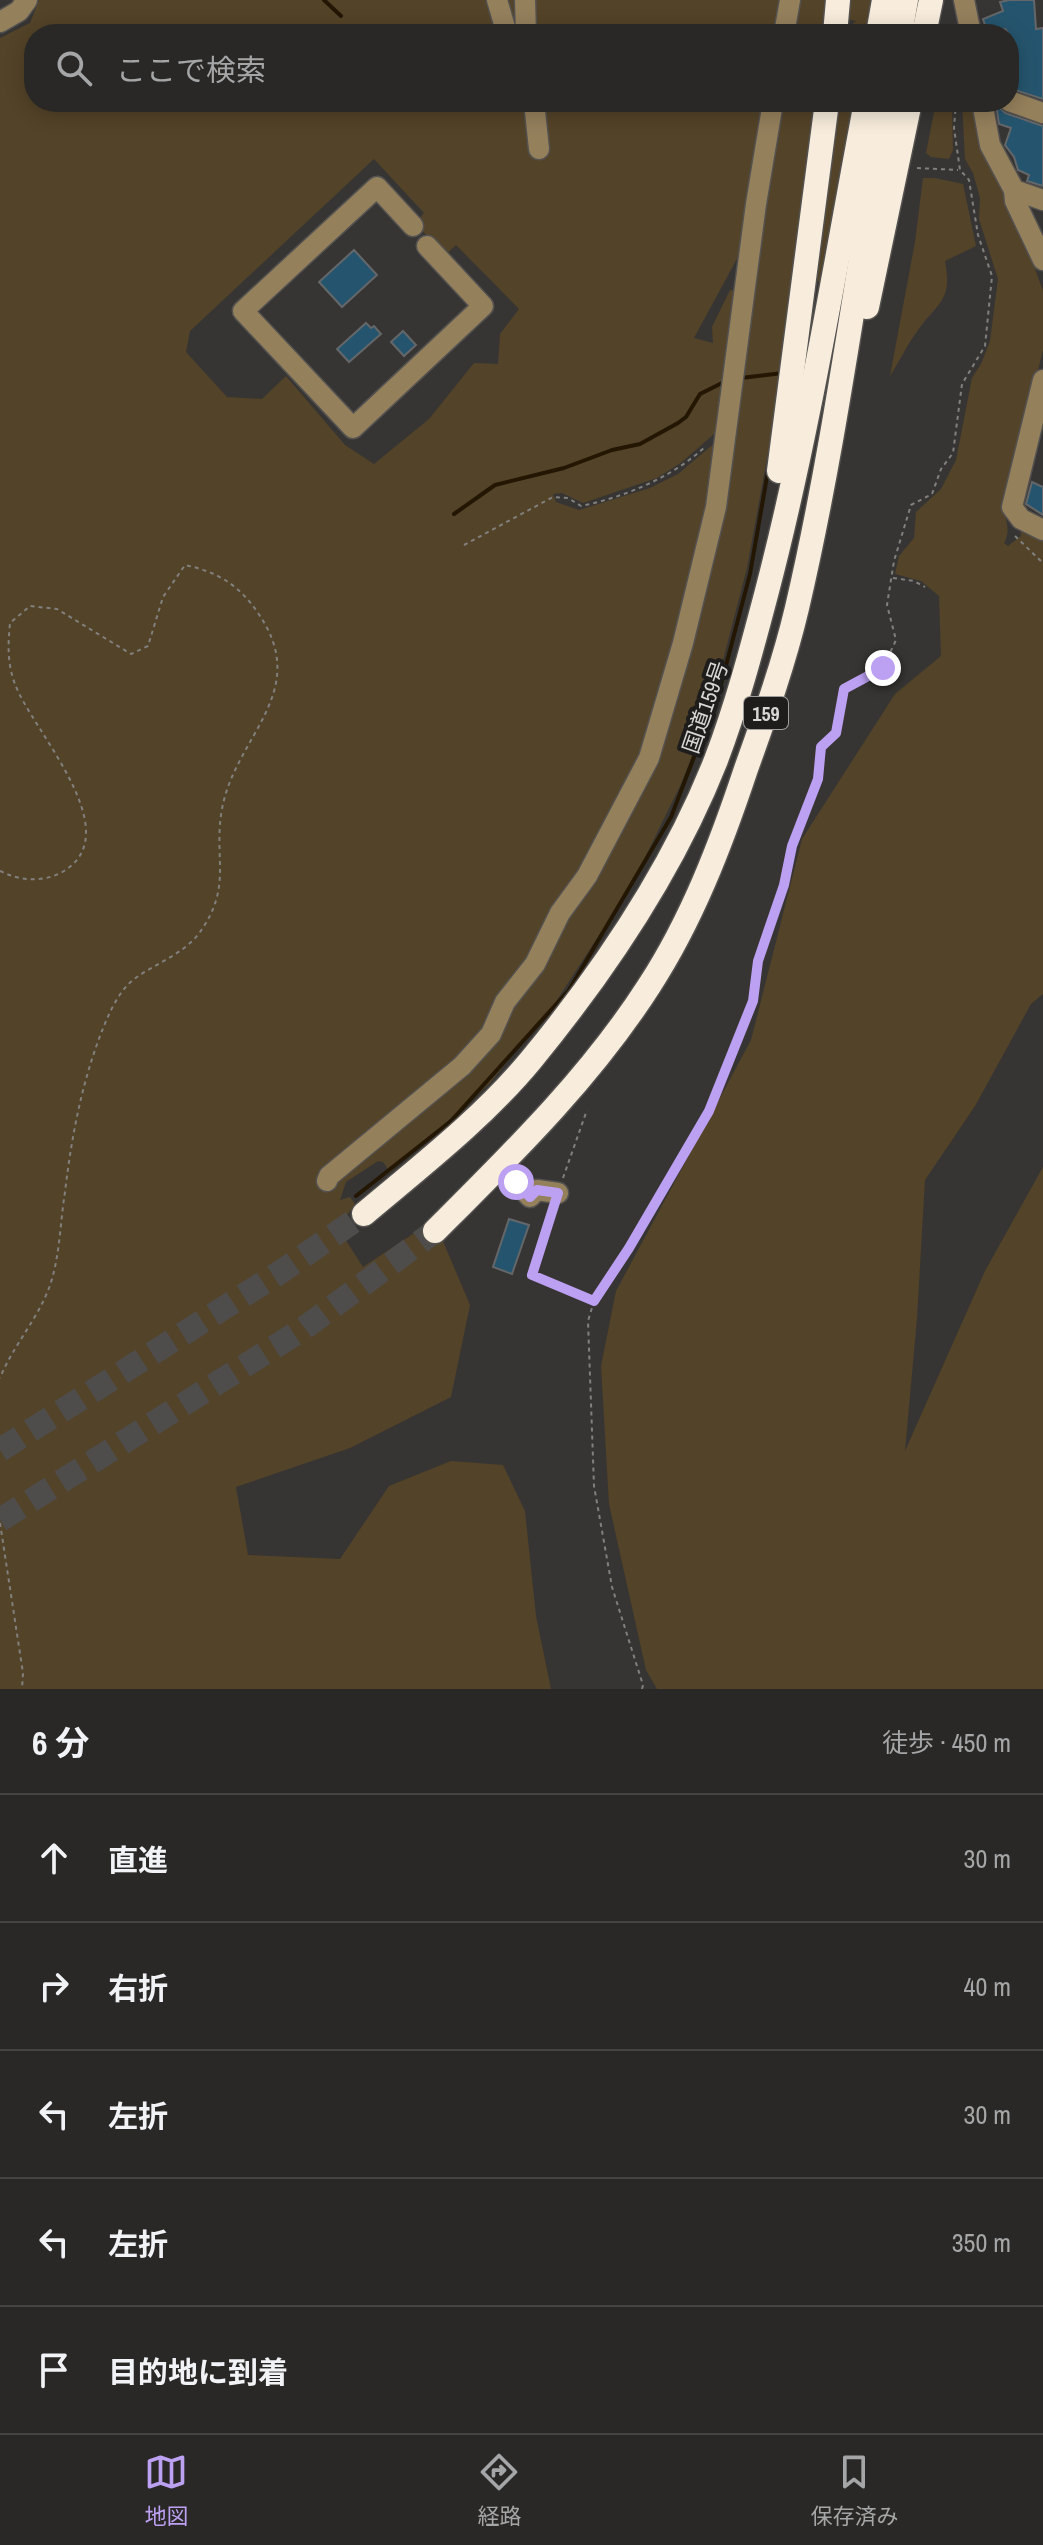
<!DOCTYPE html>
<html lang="ja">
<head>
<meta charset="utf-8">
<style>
  :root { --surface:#292826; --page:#31302e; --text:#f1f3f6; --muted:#a5a6a7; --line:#454443; --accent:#bca0f2 }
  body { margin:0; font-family:"Archivo Narrow","Noto Sans JP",sans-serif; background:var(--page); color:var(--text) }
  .stop { position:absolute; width:24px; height:24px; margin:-18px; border:6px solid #bca0f2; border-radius:50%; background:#fff }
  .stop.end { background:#bca0f2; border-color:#fff; box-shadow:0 2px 8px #0008 }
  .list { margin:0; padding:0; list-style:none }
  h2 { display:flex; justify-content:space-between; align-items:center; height:104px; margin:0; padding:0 32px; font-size:34px }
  h2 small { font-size:26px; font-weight:400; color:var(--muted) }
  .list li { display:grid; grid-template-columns:52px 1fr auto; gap:24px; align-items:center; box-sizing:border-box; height:128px; padding:0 32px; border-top:2px solid var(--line) }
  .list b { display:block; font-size:30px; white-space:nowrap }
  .list em { font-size:26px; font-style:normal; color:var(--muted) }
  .icon { flex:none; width:44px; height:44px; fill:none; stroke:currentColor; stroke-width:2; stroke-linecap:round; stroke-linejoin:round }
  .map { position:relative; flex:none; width:1043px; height:1689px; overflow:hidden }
  .search { position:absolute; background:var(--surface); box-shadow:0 4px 20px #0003; left:24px; right:24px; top:24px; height:88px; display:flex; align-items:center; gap:20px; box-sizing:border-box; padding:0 28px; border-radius:32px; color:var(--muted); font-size:30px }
  .sheet { height:744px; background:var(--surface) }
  nav { display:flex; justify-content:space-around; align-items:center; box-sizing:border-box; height:112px; border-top:2px solid var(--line); background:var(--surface); font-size:22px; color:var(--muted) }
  nav a { display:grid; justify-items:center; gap:4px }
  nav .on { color:var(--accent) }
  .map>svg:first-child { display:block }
  .green { fill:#534328; fill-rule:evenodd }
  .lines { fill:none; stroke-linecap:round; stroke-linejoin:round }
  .stream { stroke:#231703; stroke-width:4 }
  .building { fill:#25556e; stroke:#646769; stroke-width:2 }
  .highway-tunnel { stroke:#4f4d4b; stroke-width:24; stroke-dasharray:24 12; stroke-linecap:butt }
  .minor-casing { stroke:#545250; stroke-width:23 }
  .highway-casing { stroke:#545250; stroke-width:27 }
  .path { stroke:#81807e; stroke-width:2; stroke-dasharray:4 4; stroke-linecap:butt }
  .minor { stroke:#95805c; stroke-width:20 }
  .highway { stroke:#f8eddc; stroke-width:24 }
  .route { stroke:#bca0f2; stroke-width:10 }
  .labels { text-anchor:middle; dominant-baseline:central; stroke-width:8; stroke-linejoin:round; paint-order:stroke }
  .shield { fill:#1e1d1c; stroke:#a09e9d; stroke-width:2 }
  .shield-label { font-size:20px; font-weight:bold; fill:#d7d6d4 }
  .street-label { font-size:22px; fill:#d7d6d4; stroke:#1e1d1c }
</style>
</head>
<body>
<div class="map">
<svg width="1043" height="1689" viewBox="0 0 1043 1689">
  <rect width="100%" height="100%" fill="#373533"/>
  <!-- green -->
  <g class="green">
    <path d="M39,0h746l-5,34h-746v68h735l-21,130 -9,19v4l-45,83 19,5 -1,-16 18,-37 10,1 -18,136 -40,35 -25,16 -74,25 -21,-10 -9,1 3,8 23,8 71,-22 28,-14 44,-37 -9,62 -60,231 -35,79 -143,248 161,-267 58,-166 84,-522h39l-48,345 -22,121 -38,146 -29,72 -49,100 -78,120 -64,78 -99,88 -7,-10 -5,-1 -32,21 -6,18 10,-3 5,7 -17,24 25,39 71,-47 36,85 -19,92 -101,51 -114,39 12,68 92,4 49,-73 62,-25 52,4 22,46 11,105 15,73h-551v-1651l30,-15zM374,159l50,54 -9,10 30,32 11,-10 63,64 -19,25 -2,30 -24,-1 -45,56 -55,45 -29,-19 -59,-69 -24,23 -35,-2 -41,-45 4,-21z"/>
    <path d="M793,0h33l-4,34h-34z"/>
    <path d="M848,0h23l-6,34h-15l1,-9 5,-4 -10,-2z"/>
    <path d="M837,102h16l-33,180 -3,-1z"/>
    <path d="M936,102h16l1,48 -4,9 -18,-2 -5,-4z"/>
    <path d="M962,102h13l68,189v59l-39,159c2,13 7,22 0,34l4,3 13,-10 -1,-9 23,9v458l-12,10 -56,102 -50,74 -8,138 -12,133 80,-180 58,-104v522h-386l-11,-19 -37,-166 -8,-138 15,-75 135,-251 51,-201 93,-145 46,-38 -2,-60 -18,-15 -26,-7 4,-18 15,-18 2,-26 25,-23 15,-29 16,-82 9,-14 9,-23 8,-62 -19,-60 1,-21 -7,-25 -8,-14z"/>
    <path d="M923,178h12l28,6 13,62 -31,15c6,33 -1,38 -21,61 -13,16 -23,36 -34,54l25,-134z"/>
  </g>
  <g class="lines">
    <!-- stream -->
    <g class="stream">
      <path d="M324,0l17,16"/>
      <path d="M741,378l42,-5"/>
      <path d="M454,514l41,-29 69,-17 48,-18 28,-6 38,-21 8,-6 14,-23 28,-14"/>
      <path d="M356,1196l95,-75 118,-131 102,-173 48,-125 31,-118 18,-103"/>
    </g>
  </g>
  <!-- building -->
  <g class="building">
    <path d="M1009,0h25l2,29 7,-1v71l-34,-11v-54l-4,-5 -17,5 -5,-15 20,-8 -3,-9z"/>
    <path d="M996,104l9,9 38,13v60l-16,-5 2,-6 -11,-5 -4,-13 -9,-12 6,-17 -12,-4z"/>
    <path d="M354,250l23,25 -35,32 -23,-25z"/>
    <path d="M366,323l5,5 3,-2 7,8 -32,28 -12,-13z"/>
    <path d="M403,331l13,14 -12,11 -13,-14z"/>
    <path d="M1032,482l11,5v28l-17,-11z"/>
    <path d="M509,1219l20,6 -17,49 -19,-7z"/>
  </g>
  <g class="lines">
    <!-- highway-tunnel -->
    <g class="highway-tunnel">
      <path d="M0,1450l282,-179 82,-57"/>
      <path d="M0,1520l303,-191 132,-98"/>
    </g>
    <!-- minor casing -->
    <g class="minor-casing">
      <g id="minor">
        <path d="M497,0l10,34"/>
        <path d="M525,0l1,34"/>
        <path d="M964,0l7,34"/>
        <path d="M0,22l19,-11 8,-11"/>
        <path d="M784,34l6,-34"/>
        <path d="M1009,101l34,12"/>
        <path d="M534,102l5,47"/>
        <path d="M982,102l8,43 24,45 1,11 28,59"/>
        <path d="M1014,190l29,10"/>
        <path d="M413,226l-36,-39 -134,124 110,117 130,-122 -56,-60"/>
        <path d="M1043,380l-31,127 9,12 22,11"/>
        <path d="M327,1181l2,-5 133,-110 29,-32 14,-32 30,-38 25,-51 27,-37 62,-118 34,-115 33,-136 40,-303 17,-102"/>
        <path d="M516,1182l14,15 7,-7 21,3"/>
      </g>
    </g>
    <!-- highway casing -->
    <g class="highway-casing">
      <g id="highway">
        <path d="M835,34l3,-34"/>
        <path d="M878,34l6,-34"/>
        <path d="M900,34l6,-34"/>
        <path d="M924,34l7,-34"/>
        <path d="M867,307l43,-205"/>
        <path d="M779,471l48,-369"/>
        <path d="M364,1214c57,-48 119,-96 167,-154 74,-90 142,-191 185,-300 21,-55 36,-112 51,-169 42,-161 68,-326 99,-489"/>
        <path d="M435,1231c77,-77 155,-153 214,-245 43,-66 72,-142 97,-217 19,-53 38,-106 51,-161 39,-167 60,-338 90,-506"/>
      </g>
    </g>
    <!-- path -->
    <g class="path">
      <path d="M917,168l41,2"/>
      <path d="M1015,536l28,27"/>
      <path d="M464,545l89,-48 15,1 13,8c44,-9 92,-29 125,-60"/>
      <path d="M893,578l21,3 11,6"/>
      <path d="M0,871c20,10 44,12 64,0 65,-40 -33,-142 -49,-187 -8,-21 -7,-40 -5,-61l20,-17 27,3 74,45 17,-8 15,-49 22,-32c33,7 54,20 73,48 55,79 -23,123 -36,196 -9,48 11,77 -22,123 -15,21 -43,31 -63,45 -15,10 -24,28 -31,44 -23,55 -34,112 -41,171 -5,31 -5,66 -16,96 -12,32 -36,58 -49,90"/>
      <path d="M563,1178l24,-68"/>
      <path d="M552,1211l-20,64 61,26"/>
      <path d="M0,1523l23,150 -1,16"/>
      <path d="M642,1689l1,-4 -31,-98 -18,-101 -6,-165 6,-20 35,-53 80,-137 44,-110 5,-40 26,-76 8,-39 26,-67 3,-32 15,-14 8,-44 39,-21 13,-28 -9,-35 7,-44 17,-56 21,-11 9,-25 12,-16 9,-69 23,-38 7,-70 -14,-41 -9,-55 -9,-10 -6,-42 2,-26"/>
    </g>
    <!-- minor -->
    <use href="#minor" class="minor"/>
    <!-- highway -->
    <use href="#highway" class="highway"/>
  </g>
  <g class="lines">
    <!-- route -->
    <path class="route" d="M516,1182l14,15 7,-7 21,3 -26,82 62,26 35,-53 80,-137 44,-110 5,-40 26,-76 8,-39 26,-67 3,-32 15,-14 8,-44 39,-21"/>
  </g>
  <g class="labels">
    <!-- shield labels -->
    <rect class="shield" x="744" y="697" width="44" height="32" rx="6"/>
    <g class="shield-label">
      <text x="766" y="713">159</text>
    </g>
    <!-- street labels -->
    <g class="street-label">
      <text transform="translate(705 707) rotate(-71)">国道159号</text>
    </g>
  </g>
</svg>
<div class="stop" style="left:516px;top:1182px"></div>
<div class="stop end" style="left:883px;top:668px"></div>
<div class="search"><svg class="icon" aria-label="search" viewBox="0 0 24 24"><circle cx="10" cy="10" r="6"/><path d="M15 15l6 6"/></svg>ここで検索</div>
</div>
<section class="sheet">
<h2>6 分<small>徒歩 · 450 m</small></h2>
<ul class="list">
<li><svg class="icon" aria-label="ahead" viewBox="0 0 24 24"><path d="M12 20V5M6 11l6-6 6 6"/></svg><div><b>直進</b></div><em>30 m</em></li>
<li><svg class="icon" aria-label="right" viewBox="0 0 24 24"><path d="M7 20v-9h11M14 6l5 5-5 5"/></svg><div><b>右折</b></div><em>40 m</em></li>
<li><svg class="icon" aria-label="left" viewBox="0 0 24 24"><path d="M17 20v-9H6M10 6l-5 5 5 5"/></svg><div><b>左折</b></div><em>30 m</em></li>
<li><svg class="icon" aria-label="left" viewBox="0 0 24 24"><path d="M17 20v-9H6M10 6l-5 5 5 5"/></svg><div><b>左折</b></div><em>350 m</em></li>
<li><svg class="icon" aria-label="arrive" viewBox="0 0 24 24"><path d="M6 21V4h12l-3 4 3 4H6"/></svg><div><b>目的地に到着</b></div></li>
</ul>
</section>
<nav>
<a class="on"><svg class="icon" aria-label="map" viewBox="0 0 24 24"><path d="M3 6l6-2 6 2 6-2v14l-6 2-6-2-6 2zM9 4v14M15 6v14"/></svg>地図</a>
<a><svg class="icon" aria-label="directions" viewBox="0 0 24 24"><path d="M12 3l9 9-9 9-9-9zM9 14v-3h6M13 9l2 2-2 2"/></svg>経路</a>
<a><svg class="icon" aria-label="saved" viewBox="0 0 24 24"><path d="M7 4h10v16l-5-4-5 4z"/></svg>保存済み</a>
</nav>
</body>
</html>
